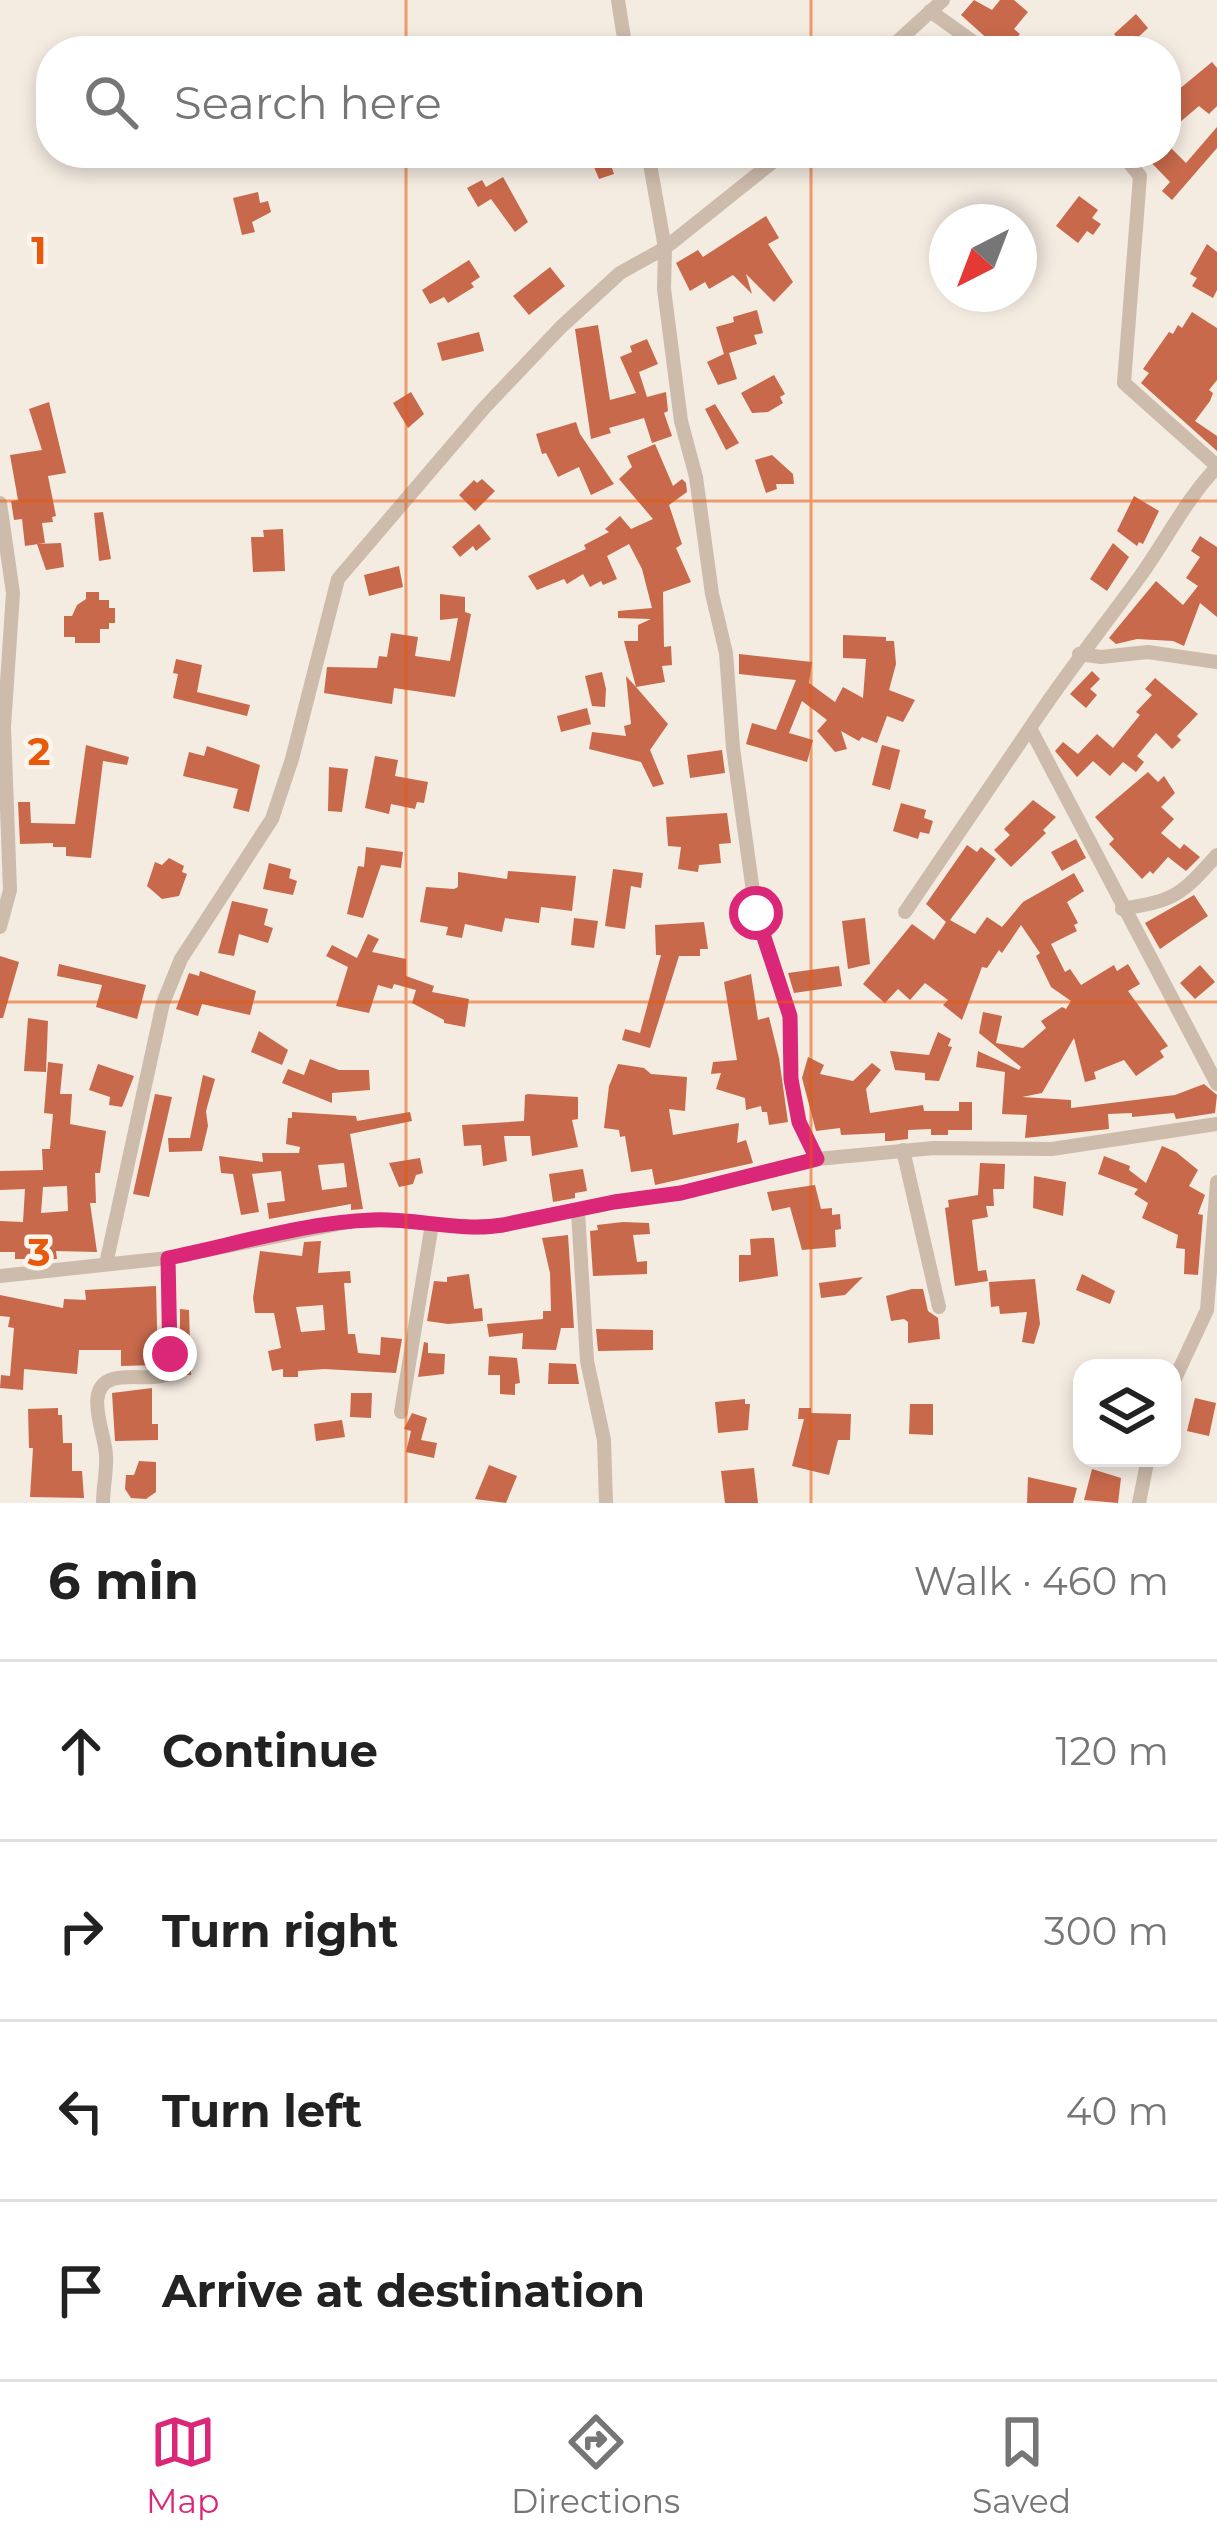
<!DOCTYPE html>
<html lang="en">
<head>
<meta charset="utf-8">
<style>
  :root { --surface:#fff; --page:#f6f6f6; --text:#222; --muted:#767676; --line:#e0e0e0; --accent:#db2777 }
  body { margin:0; font-family:Montserrat,sans-serif; background:var(--page); color:var(--text) }
  .controls { position:absolute; right:36px; bottom:36px; display:grid; overflow:hidden; border-radius:24px; box-shadow:0 6px 18px #0003 }
  .controls button { width:108px; height:108px; display:grid; place-items:center; padding:0; border:0; border-bottom:3px solid var(--line); background:var(--surface); color:var(--text); font:60px sans-serif }
  .compass { position:absolute; left:929px; top:204px; width:108px; height:108px; border-radius:50%; background:var(--surface); box-shadow:0 6px 18px #0003; rotate:222deg }
  .stop { position:absolute; width:36px; height:36px; margin:-27px; border:9px solid #db2777; border-radius:50%; background:#fff }
  .stop.end { background:#db2777; border-color:#fff; box-shadow:0 3px 12px #0008 }
  .list { margin:0; padding:0; list-style:none }
  h2 { display:flex; justify-content:space-between; align-items:center; height:156px; margin:0; padding:0 48px; font-size:51px }
  h2 small { font-size:39px; font-weight:400; color:var(--muted) }
  .list li { display:grid; grid-template-columns:78px 1fr auto; gap:36px; align-items:center; box-sizing:border-box; height:180px; padding:0 48px; border-top:3px solid var(--line) }
  .list b { display:block; font-size:45px; white-space:nowrap }
  .list em { font-size:39px; font-style:normal; color:var(--muted) }
  .icon { flex:none; width:66px; height:66px; fill:none; stroke:currentColor; stroke-width:2; stroke-linecap:round; stroke-linejoin:round }
  .map { position:relative; flex:none; width:1217px; height:1503px; overflow:hidden }
  .search { position:absolute; background:var(--surface); box-shadow:0 6px 18px #0003; left:36px; right:36px; top:36px; height:132px; display:flex; align-items:center; gap:30px; box-sizing:border-box; padding:0 42px; border-radius:48px; color:var(--muted); font-size:45px }
  .sheet { height:876px; background:var(--surface) }
  nav { display:flex; justify-content:space-around; align-items:center; box-sizing:border-box; height:168px; border-top:3px solid var(--line); background:var(--surface); font-size:33px; color:var(--muted) }
  nav a { display:grid; justify-items:center; gap:6px }
  nav .on { color:var(--accent) }
  .map>svg:first-child { display:block }
  .building { fill:#c8694b; fill-rule:evenodd }
  .lines { fill:none; stroke-linecap:round; stroke-linejoin:round }
  .street { stroke:#cdbbac; stroke-width:14 }
  .route { stroke:#db2777; stroke-width:15 }
  .grid { fill:none; stroke:#e8590c; stroke-width:3; stroke-opacity:0.55 }
  .grid-label { font-size:39px; text-anchor:middle; font-weight:bold; fill:#e8590c; stroke:#fbf5ee; stroke-width:9; stroke-linejoin:round; paint-order:stroke }
</style>
</head>
<body>
<div class="map">
<svg width="1217" height="1503" viewBox="0 0 1217 1503">
  <rect width="100%" height="100%" fill="#f4ebe1"/>
  <!-- building -->
  <g class="building">
    <path d="M974,0l18,10 8,-10h14l14,12 -14,17 6,5 -14,17h-5l-40,-36z"/>
    <path d="M1136,14l12,14 -16,15 -4,-4 -6,4 -8,-9z"/>
    <path d="M1212,62l5,6v38l-8,8 -10,-8 -33,28v-34z"/>
    <path d="M1217,127v21l-45,52 -10,-9 8,-9 -28,-29h24v-10l20,20z"/>
    <path d="M567,153h47l4,12 -6,3 2,6 -15,5 -7,-17 4,-5 -25,9z"/>
    <path d="M503,177l25,45 -13,10 -24,-33 -13,8 -11,-19 15,-8 4,7z"/>
    <path d="M258,192l2,11 8,-2 3,11 -19,10 3,10 -13,3 -9,-37z"/>
    <path d="M1079,196l19,14 -6,8 9,6 -8,11 -6,-4 -9,12 -22,-17z"/>
    <path d="M766,216l13,22 -11,6 25,38 -19,20 -28,-28 6,20 -19,-19 -24,14 -4,-7 -15,9 -14,-28 22,-13 5,7z"/>
    <path d="M1207,244l10,8v38l-4,8 -21,-12 5,-8 -7,-4z"/>
    <path d="M469,260l11,17 -9,6 3,4 -26,16 -4,-6 -14,7 -8,-14z"/>
    <path d="M550,267l15,19 -36,29 -16,-19z"/>
    <path d="M757,310l6,23 -9,2 3,9 -28,9 8,26 -19,6 -11,-23 17,-8 -8,-27 18,-5 -1,-5z"/>
    <path d="M1192,312l25,16v52l-8,10 4,3 -3,8 -15,20 22,15v15l-76,-68 8,-10 -6,-4 26,-37 4,2 5,-9 4,3z"/>
    <path d="M598,325l12,75 26,-7 -16,-36 12,-5 -2,-6 17,-7 11,25 -19,8 8,25 19,-5 2,19 -4,2 8,23 -20,7 -8,-25 -35,10 2,5 -20,6 -16,-110z"/>
    <path d="M479,332l5,19 -42,10 -5,-18z"/>
    <path d="M774,375l11,19 -5,3 3,6 -15,9 -16,1 -11,-20z"/>
    <path d="M411,392l13,22 -16,14 -15,-25z"/>
    <path d="M49,402l17,71 -18,3 8,40 -4,1 1,5 -11,1 3,20 -20,3 -3,-27 -8,1 -3,-19 7,-1 -8,-45 32,-5 -13,-41z"/>
    <path d="M715,404l24,39 -13,7 -21,-41z"/>
    <path d="M576,422l4,12 34,50 -23,11 -12,-28 -21,10 -12,-24 -4,1 -6,-20z"/>
    <path d="M655,444l18,42 9,-7 4,4 1,9 -18,13 13,39 -6,4 15,34 -28,10 1,55 7,-1 1,19 -10,1 3,16 -29,5 32,37 -18,26 14,34 -11,3 -12,-25 -52,-13 3,-17 34,4 -2,-10 7,-2 -5,-48 10,11 -12,-46h14v-16l13,-6 -33,-1v-7l34,-3 -10,-39 -13,-25 -22,12 10,23 -14,6 -2,-4 -11,6 -7,-13 -16,10 -3,-5 -27,11 -9,-14 58,-27 -2,-4 25,-13 -4,-3 15,-13 11,13 22,-10 -34,-40 13,-12 -5,-11z"/>
    <path d="M772,455l21,19 1,10h-18l1,5 -11,4 -11,-33z"/>
    <path d="M482,479l13,12 -20,20 -16,-16 15,-15 3,3z"/>
    <path d="M1134,496l25,15 -16,33 -4,-2 -2,4 -20,-15z"/>
    <path d="M103,512l8,47 -12,2 -5,-48z"/>
    <path d="M479,524l12,15 -15,12 -3,-5 -13,11 -8,-10z"/>
    <path d="M283,529l2,42 -32,1 -2,-35h13l-1,-7z"/>
    <path d="M1200,536l17,11v70l-17,-14 -16,43 -11,-5 -36,-2 -21,5 -7,-6 47,-57 27,24 15,-19 -12,-8 14,-21 -9,-6z"/>
    <path d="M61,543l3,24 -18,3 -9,-26z"/>
    <path d="M1113,543l16,14 -22,34 -17,-12z"/>
    <path d="M399,566l4,21 -34,9 -5,-21z"/>
    <path d="M86,592h13v8h10v8h6v15h-6v6h-9v14h-25v-6h-11v-21h8l5,-11 9,-6z"/>
    <path d="M440,594l25,3v15l6,2 -16,83 -61,-9 -2,16 -68,-11 3,-26 50,1 2,-12 8,1 4,-24 27,4 -3,19 35,5 8,-43 -18,2z"/>
    <path d="M843,635l43,2v4h8l2,23 -7,26 26,10 -12,22 -16,-6 -10,27 -15,-6 -3,4 -18,-10 6,18 -12,3 -18,-21 10,-11 -25,-19 -13,32 24,7 -6,22 -61,-18 6,-21 24,7 20,-50 -57,-6v-20l73,8 -3,21 26,19 8,-15 20,11 3,-39 -23,-1z"/>
    <path d="M176,659l26,6 -5,27 53,13 -3,11 -74,-18 5,-24 -5,-1z"/>
    <path d="M1092,671l8,8 -10,10 7,6 -11,13 -16,-14z"/>
    <path d="M602,672l4,17 -1,18 -13,-1 -7,-30z"/>
    <path d="M1155,678l43,36 -21,22 4,4 -9,9 -16,-16 -19,23 7,6 -8,10 -13,-10 -13,14 -17,-15 -16,16 -22,-26 8,-9 15,12 19,-20 16,14 27,-33 -4,-3 16,-17 -7,-6z"/>
    <path d="M587,708l4,16 -30,8 -4,-16z"/>
    <path d="M86,745l43,12 -2,8 -24,-4 -12,97 -25,-2v-9h-13v-4l-33,1 -2,-42h12l1,21 44,1z"/>
    <path d="M882,745l18,5 -10,40 -18,-5z"/>
    <path d="M207,746l53,19 -11,47 -16,-4 5,-19 -55,-13 6,-24 15,4z"/>
    <path d="M722,750l3,23 -35,5 -3,-23z"/>
    <path d="M375,756l23,4 -3,16 33,6 -4,21 -7,-1 -2,7 -24,-5 -2,10 -24,-6z"/>
    <path d="M329,767l19,2 -6,43 -14,-1z"/>
    <path d="M1148,772l10,10 6,-6 11,17 -14,14 13,12 -13,14 19,16 4,-5 16,13 -14,14 -18,-14 -15,17 -3,-3 -8,8 -33,-35 5,-5 -19,-22z"/>
    <path d="M1033,800l23,17 -13,13 3,3 -35,34 -17,-17 16,-15 -6,-6z"/>
    <path d="M901,803l25,7 -2,8 9,3 -4,13 -9,-2 -2,7 -25,-8z"/>
    <path d="M727,813l4,30 -12,1 2,19 -22,2 -1,7 -20,-3 3,-22 -13,-1 -2,-29z"/>
    <path d="M1076,839l10,19 -24,13 -11,-19z"/>
    <path d="M967,845l10,7 4,-5 15,12 -46,61 25,14 12,-17 15,10 21,-25 51,-29 10,18 -17,11 11,21 -4,2 3,6 -26,13 14,28 5,-3 11,16 33,-20 3,6 11,-7 12,20 -12,7 40,55 -8,5 4,6 -28,19 -12,-16 -30,12 2,7 -11,3 -11,-44 -32,55 -20,4 49,3v8l104,-13 29,-11 13,11 -2,18 -39,6 -2,-6 -42,4v-4l-24,1 1,15 -84,9 2,-23 -25,-1 3,-42 -29,-5 2,-16 41,19 2,-3 -42,-34 4,-21 19,4 -6,27 27,5 23,-20 -5,-7 21,-14 4,2 5,-8 -20,-14 -15,-31 4,-3 -19,-28 -19,28 -3,-3 -12,18 -5,-1 -20,53 -19,-15 5,-5 -23,-17 -15,17 -12,-11 -13,14 -22,-19 49,-60 22,16 12,-18 -20,-18z"/>
    <path d="M366,847l37,5 -2,16 -20,-3 -18,53 -16,-4 11,-48 6,1z"/>
    <path d="M169,858l15,8 -2,6 5,2 -8,22 -17,3 -15,-13 8,-24 7,3z"/>
    <path d="M269,863l22,6 -2,9 8,3 -4,14 -30,-6z"/>
    <path d="M613,869l30,4 -2,15 -10,-2 -6,43 -20,-3z"/>
    <path d="M508,871l68,5 -4,35 -31,-4 -2,16 -34,-5 -3,14 -37,-8 -3,14 -16,-3 2,-8 -28,-5 6,-35 28,2 4,-2v-15l49,7z"/>
    <path d="M1194,895l14,21 -48,33 -15,-26z"/>
    <path d="M232,901l36,8 -4,16 9,3 -5,15 -29,-9 -5,22 -16,-3z"/>
    <path d="M574,918l24,3 -4,27 -23,-3z"/>
    <path d="M865,918l5,46 -22,5 -6,-48z"/>
    <path d="M704,922l4,27h-8v7h-21l-29,92 -28,-8 3,-11 15,4 21,-78h-5l-1,-30z"/>
    <path d="M368,934l11,5 -7,13 34,7v17l28,10 -2,6 37,7 -4,28 -21,-4v-3l-32,-17 4,-13 -22,-6 -2,5 -14,-4 -9,28 -33,-7 12,-39 -22,-11 6,-11 25,13z"/>
    <path d="M0,956l19,6 -16,56h-3z"/>
    <path d="M59,964l87,21 -9,34 -41,-12 6,-22 -45,-9z"/>
    <path d="M1200,965l15,17 -20,17 -15,-16z"/>
    <path d="M839,966l3,20 -48,7 -6,-20z"/>
    <path d="M200,971l56,20 -6,24 -48,-11 -4,12 -22,-7 13,-36 10,3z"/>
    <path d="M751,974l7,46 11,-3 10,41 9,64 -19,3 -2,-13h-5l-1,-6 -15,4 -1,-12 -29,-9 5,-16 -10,1 2,-12 24,-2 -13,-78z"/>
    <path d="M28,1018l20,3 -2,51 -22,-1z"/>
    <path d="M259,1031l29,19 -6,15 -31,-13z"/>
    <path d="M938,1032l13,7 -3,7 4,1 -13,34 -14,-1v-7l-30,-3 -5,-19 39,4z"/>
    <path d="M808,1057l16,8 -4,9 33,7 19,-18 9,7 -15,19 4,24 53,-8 1,6h35v-9h13v28h-24v5h-17v-6l-23,1v9l-18,2h-5v-8l-44,2 -1,-7 -24,3 -14,-53z"/>
    <path d="M310,1059l29,11h30l1,20 -38,3v10l-50,-20 6,-14 16,6z"/>
    <path d="M48,1062l15,2 -3,30h12l-2,30 36,7 -6,42h-5l1,30h-6l7,49 -41,-1 1,8h-42v-7h-15v-31l23,1 2,-33 -25,1v-19l43,-1 -1,-21h8l3,-35 -9,-1zM67,1186l1,25 -27,2 2,-26z"/>
    <path d="M98,1064l36,12 -12,31 -13,-2 1,-8 -21,-7z"/>
    <path d="M618,1064l26,4 7,6 36,3 -2,34 -16,-2 4,26 66,-12 -2,20 9,-3 7,23 -98,22 -3,-16 -21,3 -6,-36 -5,1 -1,-7 -15,-2 5,-42z"/>
    <path d="M203,1075l12,4 -9,32 2,15 -6,25 -33,1 -1,-14h22z"/>
    <path d="M155,1094l17,3 -23,100 -16,-3z"/>
    <path d="M528,1094l50,3v22l-6,1 6,27 -46,9 -2,-20h-26l3,25 -24,5 -2,-21 -17,1 -2,-21 62,-4 1,-26z"/>
    <path d="M292,1112l64,4 1,5 53,-9 2,9 -62,13 13,75 -12,1v-6l-82,15 -2,-16 18,-2 -4,-30 -29,3 7,38 -18,3 -8,-41 -12,-1 -2,-17 44,6 -1,-9h37l1,-6 -14,-3 2,-26h4zM344,1163l3,24 -25,3 -4,-25z"/>
    <path d="M1162,1146l14,6 22,18 -9,16 16,9 -7,19 5,1 -5,60 -14,-1 1,-25 -9,-1 2,-13 -36,-17 6,-15 -14,-9 4,-5 -40,-15 6,-18 26,10 -1,4 17,13z"/>
    <path d="M420,1158l3,15 -7,2 -3,9 -14,3 -10,-24z"/>
    <path d="M980,1163l25,1 -1,25h-11l1,17h-8l2,11 -16,3 6,51 8,-1 2,11 -33,5 -10,-78 4,-1 -1,-7 30,-5z"/>
    <path d="M583,1169l4,22 -12,2v5l-22,4 -4,-28z"/>
    <path d="M1034,1176l32,6 -3,34 -30,-8z"/>
    <path d="M815,1185l6,24 11,-1v7l8,-1 1,15 -6,1 1,17 -34,3 -12,-43 -18,4 -5,-19z"/>
    <path d="M623,1222l26,1 1,11 -17,1 4,27 10,-1v13l-54,2 -3,-45 8,-1 -1,-5z"/>
    <path d="M568,1235l6,93h-13l-5,22 -34,-1 1,-16 -34,4 -2,-13 56,-5v-8h8l-1,-38 -8,-35z"/>
    <path d="M765,1238h9l4,38 -39,6v-27h12l-1,-16z"/>
    <path d="M321,1241l-3,32 32,-2 1,12h-7l4,51h7l3,19 22,2 1,-18 21,2 -6,34 -72,-4 -26,2v6h-15v-8l-11,2 -4,-20 13,-3 -7,-35h-19l-2,-15 7,-47 42,5 2,-14zM323,1305l2,25 -24,2 -5,-25z"/>
    <path d="M469,1274l5,35 8,-1 1,13 -35,3 -21,-3 7,-40 13,1v-5z"/>
    <path d="M1082,1274l33,17 -5,13 -34,-14z"/>
    <path d="M863,1277l-18,18 -24,3 -2,-15z"/>
    <path d="M1035,1279l5,45 -6,20 -12,-2 5,-30 -27,2 -1,-8 -8,1 -2,-25z"/>
    <path d="M156,1286l2,79 -37,1v-16h-42l-2,24 -53,-5 -1,21 -23,-2 1,-13 9,1 4,-48 -6,-1 2,-10 -10,-1v-21l63,13 1,-9 22,1 -1,-10z"/>
    <path d="M912,1289h11l5,22 10,7 2,21 -32,4v-21l-4,-3 -13,2 -5,-25z"/>
    <path d="M180,1309l9,1 2,65h-11z"/>
    <path d="M596,1329l57,1v20l-55,1z"/>
    <path d="M424,1342l4,1v10l17,1 -1,20 -26,3z"/>
    <path d="M489,1356l28,2 3,25 -5,1v11l-15,-1v-19h-12z"/>
    <path d="M549,1363l27,1 3,20h-31z"/>
    <path d="M152,1388v36h6v16l-43,1 -3,-48z"/>
    <path d="M351,1393h21l-1,25 -21,-1z"/>
    <path d="M1195,1398l21,5 -7,33 -22,-5z"/>
    <path d="M745,1399v5h5l-2,26 -30,3 -3,-31z"/>
    <path d="M910,1404h23v31l-24,-1z"/>
    <path d="M58,1408v7h4l1,28h9v28h10l2,27 -54,-1 3,-49h-4l-1,-39z"/>
    <path d="M799,1408h12v5l40,1 -1,26h-12l-9,35 -37,-9 12,-47h-6z"/>
    <path d="M412,1413l15,5 -6,22 16,3 -3,15 -28,-6 5,-21 -7,-2z"/>
    <path d="M342,1420l3,17 -29,4 -2,-17z"/>
    <path d="M139,1461l17,1v30l-10,7 -15,-1 -6,-9 1,-14h8z"/>
    <path d="M489,1465l28,11 -11,27 -31,-4z"/>
    <path d="M754,1468l4,35h-33l-4,-32z"/>
    <path d="M1092,1469l29,9 -3,25 -34,-3z"/>
    <path d="M1028,1477l49,11 -4,15h-46z"/>
  </g>
  <g class="lines">
    <!-- street -->
    <g class="street">
      <path d="M618,0l8,51"/>
      <path d="M930,11l56,40"/>
      <path d="M887,51l56,-51"/>
      <path d="M648,153l17,95 -1,41 17,132 15,56 16,117 14,59 7,95 23,165 34,103 1,63 8,43 18,37"/>
      <path d="M1121,153l19,23 -16,207 93,83"/>
      <path d="M1217,467c-31,32 -50,72 -76,108 -37,51 -76,100 -111,153l187,356"/>
      <path d="M0,503l13,90 -9,134 6,163 -10,37"/>
      <path d="M1079,654l22,3 47,-5 69,10"/>
      <path d="M1122,909c54,-9 58,-13 95,-54"/>
      <path d="M905,912l125,-184"/>
      <path d="M903,1150l36,157"/>
      <path d="M578,1212l9,149 17,79 2,63"/>
      <path d="M106,1264l57,-261 18,-44 91,-140 20,-60 46,-180 147,-172 76,-80 59,-54 45,-25 119,-95"/>
      <path d="M0,1276l168,-18 185,-37 38,-1 94,8 129,-26 67,-9 136,-34 117,-11 118,1 165,-25"/>
      <path d="M1172,1385l35,-75 10,-128"/>
      <path d="M401,1412l31,-188"/>
      <path d="M103,1503c0,-16 4,-32 3,-47 0,-22 -24,-68 7,-77 19,-5 38,2 56,-5l-1,-116"/>
      <path d="M1139,1503l9,-45"/>
    </g>
  </g>
  <g class="lines">
    <!-- route -->
    <path class="route" d="M170,1354l-2,-96c65,-13 139,-36 204,-38 44,-2 87,12 131,5l111,-23 67,-9 136,-34 -18,-37 -8,-43 -1,-63 -34,-103"/>
  </g>
  <!-- grid -->
  <path class="grid" d="M406,0v51M811,0v51M406,153v1350M811,153v1350M0,501h1217M0,1002h1217"/>
  <g class="grid-label">
    <text x="39" y="264">1</text>
    <text x="39" y="765">2</text>
    <text x="39" y="1266">3</text>
  </g>
</svg>
<div class="controls">
<button><svg class="icon" aria-label="layers" viewBox="0 0 24 24"><path d="M12 4l9 5-9 5-9-5zM3 14l9 5 9-5"/></svg></button>
</div>
<svg class="compass" viewBox="-18 -18 36 36"><path d="M0-13l5 13h-10z" fill="#e53935"/><path d="M0 13l5-13h-10z" fill="#767676"/></svg>
<div class="stop" style="left:756px;top:913px"></div>
<div class="stop end" style="left:170px;top:1354px"></div>
<div class="search"><svg class="icon" aria-label="search" viewBox="0 0 24 24"><circle cx="10" cy="10" r="6"/><path d="M15 15l6 6"/></svg>Search here</div>
</div>
<section class="sheet">
<h2>6 min<small>Walk · 460 m</small></h2>
<ul class="list">
<li><svg class="icon" aria-label="ahead" viewBox="0 0 24 24"><path d="M12 20V5M6 11l6-6 6 6"/></svg><div><b>Continue</b></div><em>120 m</em></li>
<li><svg class="icon" aria-label="right" viewBox="0 0 24 24"><path d="M7 20v-9h11M14 6l5 5-5 5"/></svg><div><b>Turn right</b></div><em>300 m</em></li>
<li><svg class="icon" aria-label="left" viewBox="0 0 24 24"><path d="M17 20v-9H6M10 6l-5 5 5 5"/></svg><div><b>Turn left</b></div><em>40 m</em></li>
<li><svg class="icon" aria-label="arrive" viewBox="0 0 24 24"><path d="M6 21V4h12l-3 4 3 4H6"/></svg><div><b>Arrive at destination</b></div></li>
</ul>
</section>
<nav>
<a class="on"><svg class="icon" aria-label="map" viewBox="0 0 24 24"><path d="M3 6l6-2 6 2 6-2v14l-6 2-6-2-6 2zM9 4v14M15 6v14"/></svg>Map</a>
<a><svg class="icon" aria-label="directions" viewBox="0 0 24 24"><path d="M12 3l9 9-9 9-9-9zM9 14v-3h6M13 9l2 2-2 2"/></svg>Directions</a>
<a><svg class="icon" aria-label="saved" viewBox="0 0 24 24"><path d="M7 4h10v16l-5-4-5 4z"/></svg>Saved</a>
</nav>
</body>
</html>
